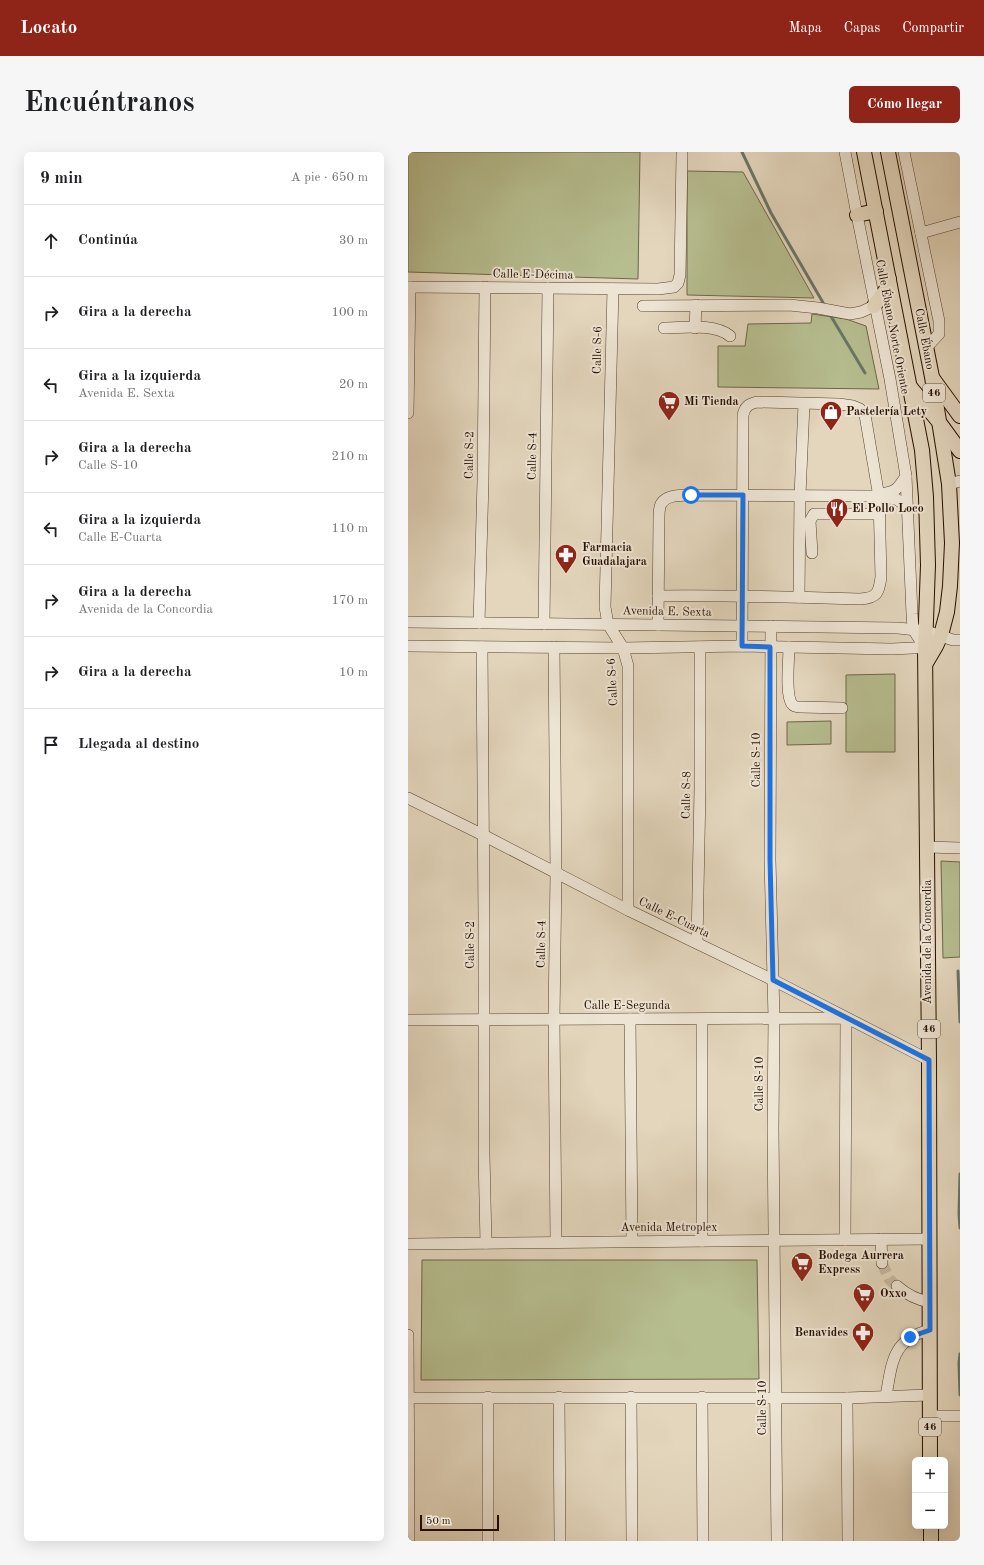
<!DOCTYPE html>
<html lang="es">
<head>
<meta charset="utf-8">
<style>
  :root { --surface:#fff; --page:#f6f6f6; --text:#202124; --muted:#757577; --line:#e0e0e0; --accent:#8f2418 }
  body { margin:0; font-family:"Old Standard TT",serif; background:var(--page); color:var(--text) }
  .controls { position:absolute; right:12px; bottom:12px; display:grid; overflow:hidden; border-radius:6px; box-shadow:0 4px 16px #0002 }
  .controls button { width:36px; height:36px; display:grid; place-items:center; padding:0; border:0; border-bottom:1px solid var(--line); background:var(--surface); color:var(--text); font:20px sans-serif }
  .scale { position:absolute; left:12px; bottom:10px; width:79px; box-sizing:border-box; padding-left:4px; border:2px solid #280f00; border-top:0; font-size:11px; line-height:14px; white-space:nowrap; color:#280f00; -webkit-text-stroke:3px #ede4d4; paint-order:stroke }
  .stop { position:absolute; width:12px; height:12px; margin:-9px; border:3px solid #1a73e8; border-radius:50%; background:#fff }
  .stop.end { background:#1a73e8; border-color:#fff; box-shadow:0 1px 4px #0008 }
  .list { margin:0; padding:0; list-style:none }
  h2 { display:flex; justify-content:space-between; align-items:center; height:52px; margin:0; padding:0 16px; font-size:17px }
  h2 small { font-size:13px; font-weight:400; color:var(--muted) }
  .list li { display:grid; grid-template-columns:26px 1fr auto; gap:12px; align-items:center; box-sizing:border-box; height:72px; padding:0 16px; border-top:1px solid var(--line) }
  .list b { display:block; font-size:15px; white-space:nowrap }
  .list p { margin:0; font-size:13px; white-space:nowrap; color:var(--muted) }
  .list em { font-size:13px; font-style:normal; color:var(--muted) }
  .icon { flex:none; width:22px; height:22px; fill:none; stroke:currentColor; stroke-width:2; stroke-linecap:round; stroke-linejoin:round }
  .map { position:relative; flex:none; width:552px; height:1389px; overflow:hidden; border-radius:6px }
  header { display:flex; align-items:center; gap:24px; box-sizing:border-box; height:56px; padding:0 20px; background:var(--accent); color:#fff }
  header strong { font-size:19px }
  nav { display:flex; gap:22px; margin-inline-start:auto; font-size:14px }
  .intro { display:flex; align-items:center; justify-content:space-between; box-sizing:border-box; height:96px; padding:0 24px }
  h1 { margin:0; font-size:28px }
  .button { padding:10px 18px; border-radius:6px; background:var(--accent); color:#fff; font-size:14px; font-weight:700 }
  main { display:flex; gap:24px; padding:0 24px }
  aside { flex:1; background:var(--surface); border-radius:6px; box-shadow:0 4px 16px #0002 }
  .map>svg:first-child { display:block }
  .green { fill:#b6bd8f; stroke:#6f6648 }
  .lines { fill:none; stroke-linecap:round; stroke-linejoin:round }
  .stream { stroke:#6a7667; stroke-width:3 }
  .minor-tunnel { stroke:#c7b8a1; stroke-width:11; stroke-dasharray:11 5.5; stroke-linecap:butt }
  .minor-casing { stroke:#57412f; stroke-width:12 }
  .major-casing { stroke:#280f00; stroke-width:16 }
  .minor { stroke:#ede4d4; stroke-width:11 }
  .major { stroke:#e3d6bd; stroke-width:14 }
  .route { stroke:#1a73e8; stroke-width:5 }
  .labels { text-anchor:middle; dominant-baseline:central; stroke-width:4; stroke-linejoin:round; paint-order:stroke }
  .shield { fill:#ede4d4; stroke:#634f40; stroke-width:1 }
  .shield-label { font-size:11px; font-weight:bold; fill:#280f00 }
  .street-label { font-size:12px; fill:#280f00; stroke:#ede4d4 }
  .poi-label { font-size:12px; font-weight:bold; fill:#280f00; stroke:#ede4d4; text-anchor:start }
</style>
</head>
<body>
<header>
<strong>Locato</strong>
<nav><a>Mapa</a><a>Capas</a><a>Compartir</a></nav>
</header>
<div class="intro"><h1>Encuéntranos</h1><a class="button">Cómo llegar</a></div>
<main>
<aside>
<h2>9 min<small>A pie · 650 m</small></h2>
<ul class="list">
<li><svg class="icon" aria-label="ahead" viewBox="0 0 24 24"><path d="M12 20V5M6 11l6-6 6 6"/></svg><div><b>Continúa</b></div><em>30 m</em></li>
<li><svg class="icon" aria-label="right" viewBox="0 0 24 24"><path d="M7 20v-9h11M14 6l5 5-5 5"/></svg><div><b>Gira a la derecha</b></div><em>100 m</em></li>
<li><svg class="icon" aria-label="left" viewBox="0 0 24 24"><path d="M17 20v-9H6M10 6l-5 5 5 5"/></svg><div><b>Gira a la izquierda</b><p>Avenida E. Sexta</p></div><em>20 m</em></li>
<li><svg class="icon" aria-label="right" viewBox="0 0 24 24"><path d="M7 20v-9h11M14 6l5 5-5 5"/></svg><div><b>Gira a la derecha</b><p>Calle S-10</p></div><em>210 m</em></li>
<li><svg class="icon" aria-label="left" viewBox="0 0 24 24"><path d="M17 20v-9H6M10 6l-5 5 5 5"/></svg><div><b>Gira a la izquierda</b><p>Calle E-Cuarta</p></div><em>110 m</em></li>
<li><svg class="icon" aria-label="right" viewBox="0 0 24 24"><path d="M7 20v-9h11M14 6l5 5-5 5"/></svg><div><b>Gira a la derecha</b><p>Avenida de la Concordia</p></div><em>170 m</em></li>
<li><svg class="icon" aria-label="right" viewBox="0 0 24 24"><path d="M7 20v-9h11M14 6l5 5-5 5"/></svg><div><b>Gira a la derecha</b></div><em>10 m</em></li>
<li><svg class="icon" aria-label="arrive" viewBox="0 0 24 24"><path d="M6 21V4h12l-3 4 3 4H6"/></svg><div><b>Llegada al destino</b></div></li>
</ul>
</aside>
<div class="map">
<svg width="552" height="1389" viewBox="0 0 552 1389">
  <rect width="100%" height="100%" fill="#e3d6bd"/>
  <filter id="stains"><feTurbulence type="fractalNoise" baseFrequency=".005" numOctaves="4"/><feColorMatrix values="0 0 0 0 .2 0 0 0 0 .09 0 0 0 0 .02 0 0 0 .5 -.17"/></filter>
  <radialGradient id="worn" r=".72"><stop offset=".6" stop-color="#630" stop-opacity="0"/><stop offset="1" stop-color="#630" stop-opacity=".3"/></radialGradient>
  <!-- green -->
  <g class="green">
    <path d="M0,0h232l-2,127 -230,-7z"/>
    <path d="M279,19l56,1 71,126 -127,-3z"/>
    <path d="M404,162l34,5 20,7 13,63 -161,-2v-41h27l3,-22 63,-1z"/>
    <path d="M487,522v78h-49v-77z"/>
    <path d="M423,569v23l-44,1v-23z"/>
    <path d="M533,709l19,1v95l-17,1z"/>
    <path d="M14,1108h335l2,119 -338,1z"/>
  </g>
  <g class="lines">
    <!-- stream -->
    <g class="stream">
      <path d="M334,0l29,61 54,93"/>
      <path d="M421,161l36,60"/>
      <path d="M550,819l2,51"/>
      <path d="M552,1022l-1,40 1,14"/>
      <path d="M552,1202l-1,9 1,32"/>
    </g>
    <!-- minor-tunnel -->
    <path class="minor-tunnel" d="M474,1111l7,16 8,7"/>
    <!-- minor casing -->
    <g class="minor-casing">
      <g id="minor">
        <path d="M437,0l12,63 33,164 16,97 6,138 1,15 12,19"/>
        <path d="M496,0l35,169v13l-13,14"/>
        <path d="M513,81l39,-11"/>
        <path d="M0,135l250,2 16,-2 4,-4 2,-8 2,-121"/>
        <path d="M205,137l-8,318 3,17 15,24 5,18v244"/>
        <path d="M235,154l146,-1 29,3 32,6 11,-2 13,-6"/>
        <path d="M256,176c20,0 50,-5 66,8"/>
        <path d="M287,176l1,-23"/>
        <path d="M0,261l2,-126"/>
        <path d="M541,332l11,-3"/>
        <path d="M472,342c16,-2 18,-5 26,-18"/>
        <path d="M404,401l-2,-32 4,-7h66"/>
        <path d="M250,444c68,-1 135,1 202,3 17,-1 19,-6 21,-22l-2,-80 -14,-82 -5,-6 -7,-3 -14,-2 -82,-2c-8,2 -12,4 -14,13l-1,231"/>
        <path d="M391,445l1,-102 4,-91"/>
        <path d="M0,470l490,6 28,3 27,9h7"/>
        <path d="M71,471l4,-142 2,-194"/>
        <path d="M136,472l4,-336"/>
        <path d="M250,473l1,-108c0,-4 0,-9 2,-13 6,-10 20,-8 30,-9l181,1 24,3 11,7"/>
        <path d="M363,474l-1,234 4,158 -1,110 4,413"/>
        <path d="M0,494l215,2 119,-2 150,3 41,-2"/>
        <path d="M74,495l2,275v233l2,88"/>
        <path d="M146,495l2,226 -2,146 2,223"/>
        <path d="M381,495c0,13 -4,48 3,57 2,3 5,3 8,3l42,1"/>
        <path d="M0,646l75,37 145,75 145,70 156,80"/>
        <path d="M520,695l32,1"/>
        <path d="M289,791l3,-154v-142"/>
        <path d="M222,867l2,222"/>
        <path d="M294,867v222"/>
        <path d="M0,868l438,-2 -1,222"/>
        <path d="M473,1087l1,24"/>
        <path d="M0,1092l522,-5"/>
        <path d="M489,1134c9,8 20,14 33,16"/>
        <path d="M0,1183l1,206"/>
        <path d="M478,1244c6,-33 6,-57 44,-66"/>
        <path d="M80,1245v144"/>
        <path d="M151,1245l1,144"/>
        <path d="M223,1245l1,144"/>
        <path d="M294,1245l1,144"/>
        <path d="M0,1246h439l82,-3"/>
        <path d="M439,1246l1,143"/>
        <path d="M521,1264h31"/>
      </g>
    </g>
    <!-- major casing -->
    <g class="major-casing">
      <g id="major">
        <path d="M456,0l58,298 4,47 2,68 -3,83 4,412 1,400"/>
        <path d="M480,0l44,225 17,107 3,59 -2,43 -3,26 -6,23 -5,11 -10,17"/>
        <path d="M449,63l19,-4"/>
        <path d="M466,154l12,-16 3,-11"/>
        <path d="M525,227l27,37"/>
        <path d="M503,236l28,34 21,29"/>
        <path d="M523,1374v15"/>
      </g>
    </g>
    <!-- minor -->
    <use href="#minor" class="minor"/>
    <!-- major -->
    <use href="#major" class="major"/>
  </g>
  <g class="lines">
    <!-- route -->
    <path class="route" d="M283,343h52l-1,151 28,1v213l3,120 156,80 1,270 -20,7"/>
  </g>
  <!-- icons -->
  <defs>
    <g id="supermarket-pin" transform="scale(1.15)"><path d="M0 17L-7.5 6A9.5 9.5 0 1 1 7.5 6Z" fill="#8f2418" stroke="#ede4d4"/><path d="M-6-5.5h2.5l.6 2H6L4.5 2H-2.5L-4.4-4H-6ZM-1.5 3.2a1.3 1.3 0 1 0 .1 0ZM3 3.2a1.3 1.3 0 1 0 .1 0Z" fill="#fff"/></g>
    <g id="shop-pin" transform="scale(1.15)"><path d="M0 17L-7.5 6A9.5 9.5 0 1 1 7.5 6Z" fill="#8f2418" stroke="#ede4d4"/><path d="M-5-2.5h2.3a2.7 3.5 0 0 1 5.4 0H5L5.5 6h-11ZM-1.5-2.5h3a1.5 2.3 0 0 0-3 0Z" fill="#fff"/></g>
    <g id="restaurant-pin" transform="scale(1.15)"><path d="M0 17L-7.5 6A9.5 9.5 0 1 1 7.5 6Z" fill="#8f2418" stroke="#ede4d4"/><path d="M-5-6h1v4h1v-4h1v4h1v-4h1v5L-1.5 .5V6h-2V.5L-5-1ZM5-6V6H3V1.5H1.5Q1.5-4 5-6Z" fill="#fff"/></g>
    <g id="pharmacy-pin" transform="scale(1.15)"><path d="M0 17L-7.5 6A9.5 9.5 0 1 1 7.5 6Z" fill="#8f2418" stroke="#ede4d4"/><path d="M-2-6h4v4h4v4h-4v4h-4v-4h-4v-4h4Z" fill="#fff"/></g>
  </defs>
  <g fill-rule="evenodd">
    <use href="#supermarket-pin" x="261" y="250"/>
    <use href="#shop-pin" x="423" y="260"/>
    <use href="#restaurant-pin" x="429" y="357"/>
    <use href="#pharmacy-pin" x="158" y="403"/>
    <use href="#supermarket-pin" x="394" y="1111"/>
    <use href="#supermarket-pin" x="456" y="1142"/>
    <use href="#pharmacy-pin" x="455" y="1181"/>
  </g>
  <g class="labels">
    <!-- shield labels -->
    <g class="shield">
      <rect x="515" y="232" width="22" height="18" rx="3"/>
      <rect x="510" y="868" width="22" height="18" rx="3"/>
      <rect x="511" y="1266" width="22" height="18" rx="3"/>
    </g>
    <g class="shield-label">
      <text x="526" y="241">46</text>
      <text x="521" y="877">46</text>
      <text x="522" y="1275">46</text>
    </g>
    <!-- street labels -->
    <g class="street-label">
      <text transform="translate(125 123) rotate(1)">Calle E-Décima</text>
      <text transform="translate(484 175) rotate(79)">Calle Ébano Norte Oriente</text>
      <text transform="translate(516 187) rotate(79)">Calle Ébano</text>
      <text transform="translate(190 198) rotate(-89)">Calle S-6</text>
      <text transform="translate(62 303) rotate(-89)">Calle S-2</text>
      <text transform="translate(125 304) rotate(-89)">Calle S-4</text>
      <text transform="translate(259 460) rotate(1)">Avenida E. Sexta</text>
      <text transform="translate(205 530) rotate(-93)">Calle S-6</text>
      <text transform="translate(349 608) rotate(-90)">Calle S-10</text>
      <text transform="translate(279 643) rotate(-89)">Calle S-8</text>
      <text transform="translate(266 766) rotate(26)">Calle E-Cuarta</text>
      <text transform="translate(520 790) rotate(-90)">Avenida de la Concordia</text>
      <text transform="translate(134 792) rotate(-89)">Calle S-4</text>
      <text transform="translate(63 793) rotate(-90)">Calle S-2</text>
      <text x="219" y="854">Calle E-Segunda</text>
      <text transform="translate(352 932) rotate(-90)">Calle S-10</text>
      <text x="261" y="1076">Avenida Metroplex</text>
      <text transform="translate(355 1256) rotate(-90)">Calle S-10</text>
    </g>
    <!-- poi labels -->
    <g class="poi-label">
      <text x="276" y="250">Mi Tienda</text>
      <text x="438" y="260">Pastelería Lety</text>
      <text x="444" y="357">El Pollo Loco</text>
      <text x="174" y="396">Farmacia<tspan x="174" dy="14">Guadalajara</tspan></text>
      <text x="410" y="1104">Bodega Aurrera<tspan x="410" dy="14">Express</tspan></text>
      <text x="472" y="1142">Oxxo</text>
      <text x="440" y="1181" text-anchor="end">Benavides</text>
    </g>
  </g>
  <rect width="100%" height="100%" filter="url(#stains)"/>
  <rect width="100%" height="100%" fill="url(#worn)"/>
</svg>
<div class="controls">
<button>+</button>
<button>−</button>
</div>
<div class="scale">50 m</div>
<div class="stop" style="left:283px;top:343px"></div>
<div class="stop end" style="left:502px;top:1185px"></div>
</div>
</main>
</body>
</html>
